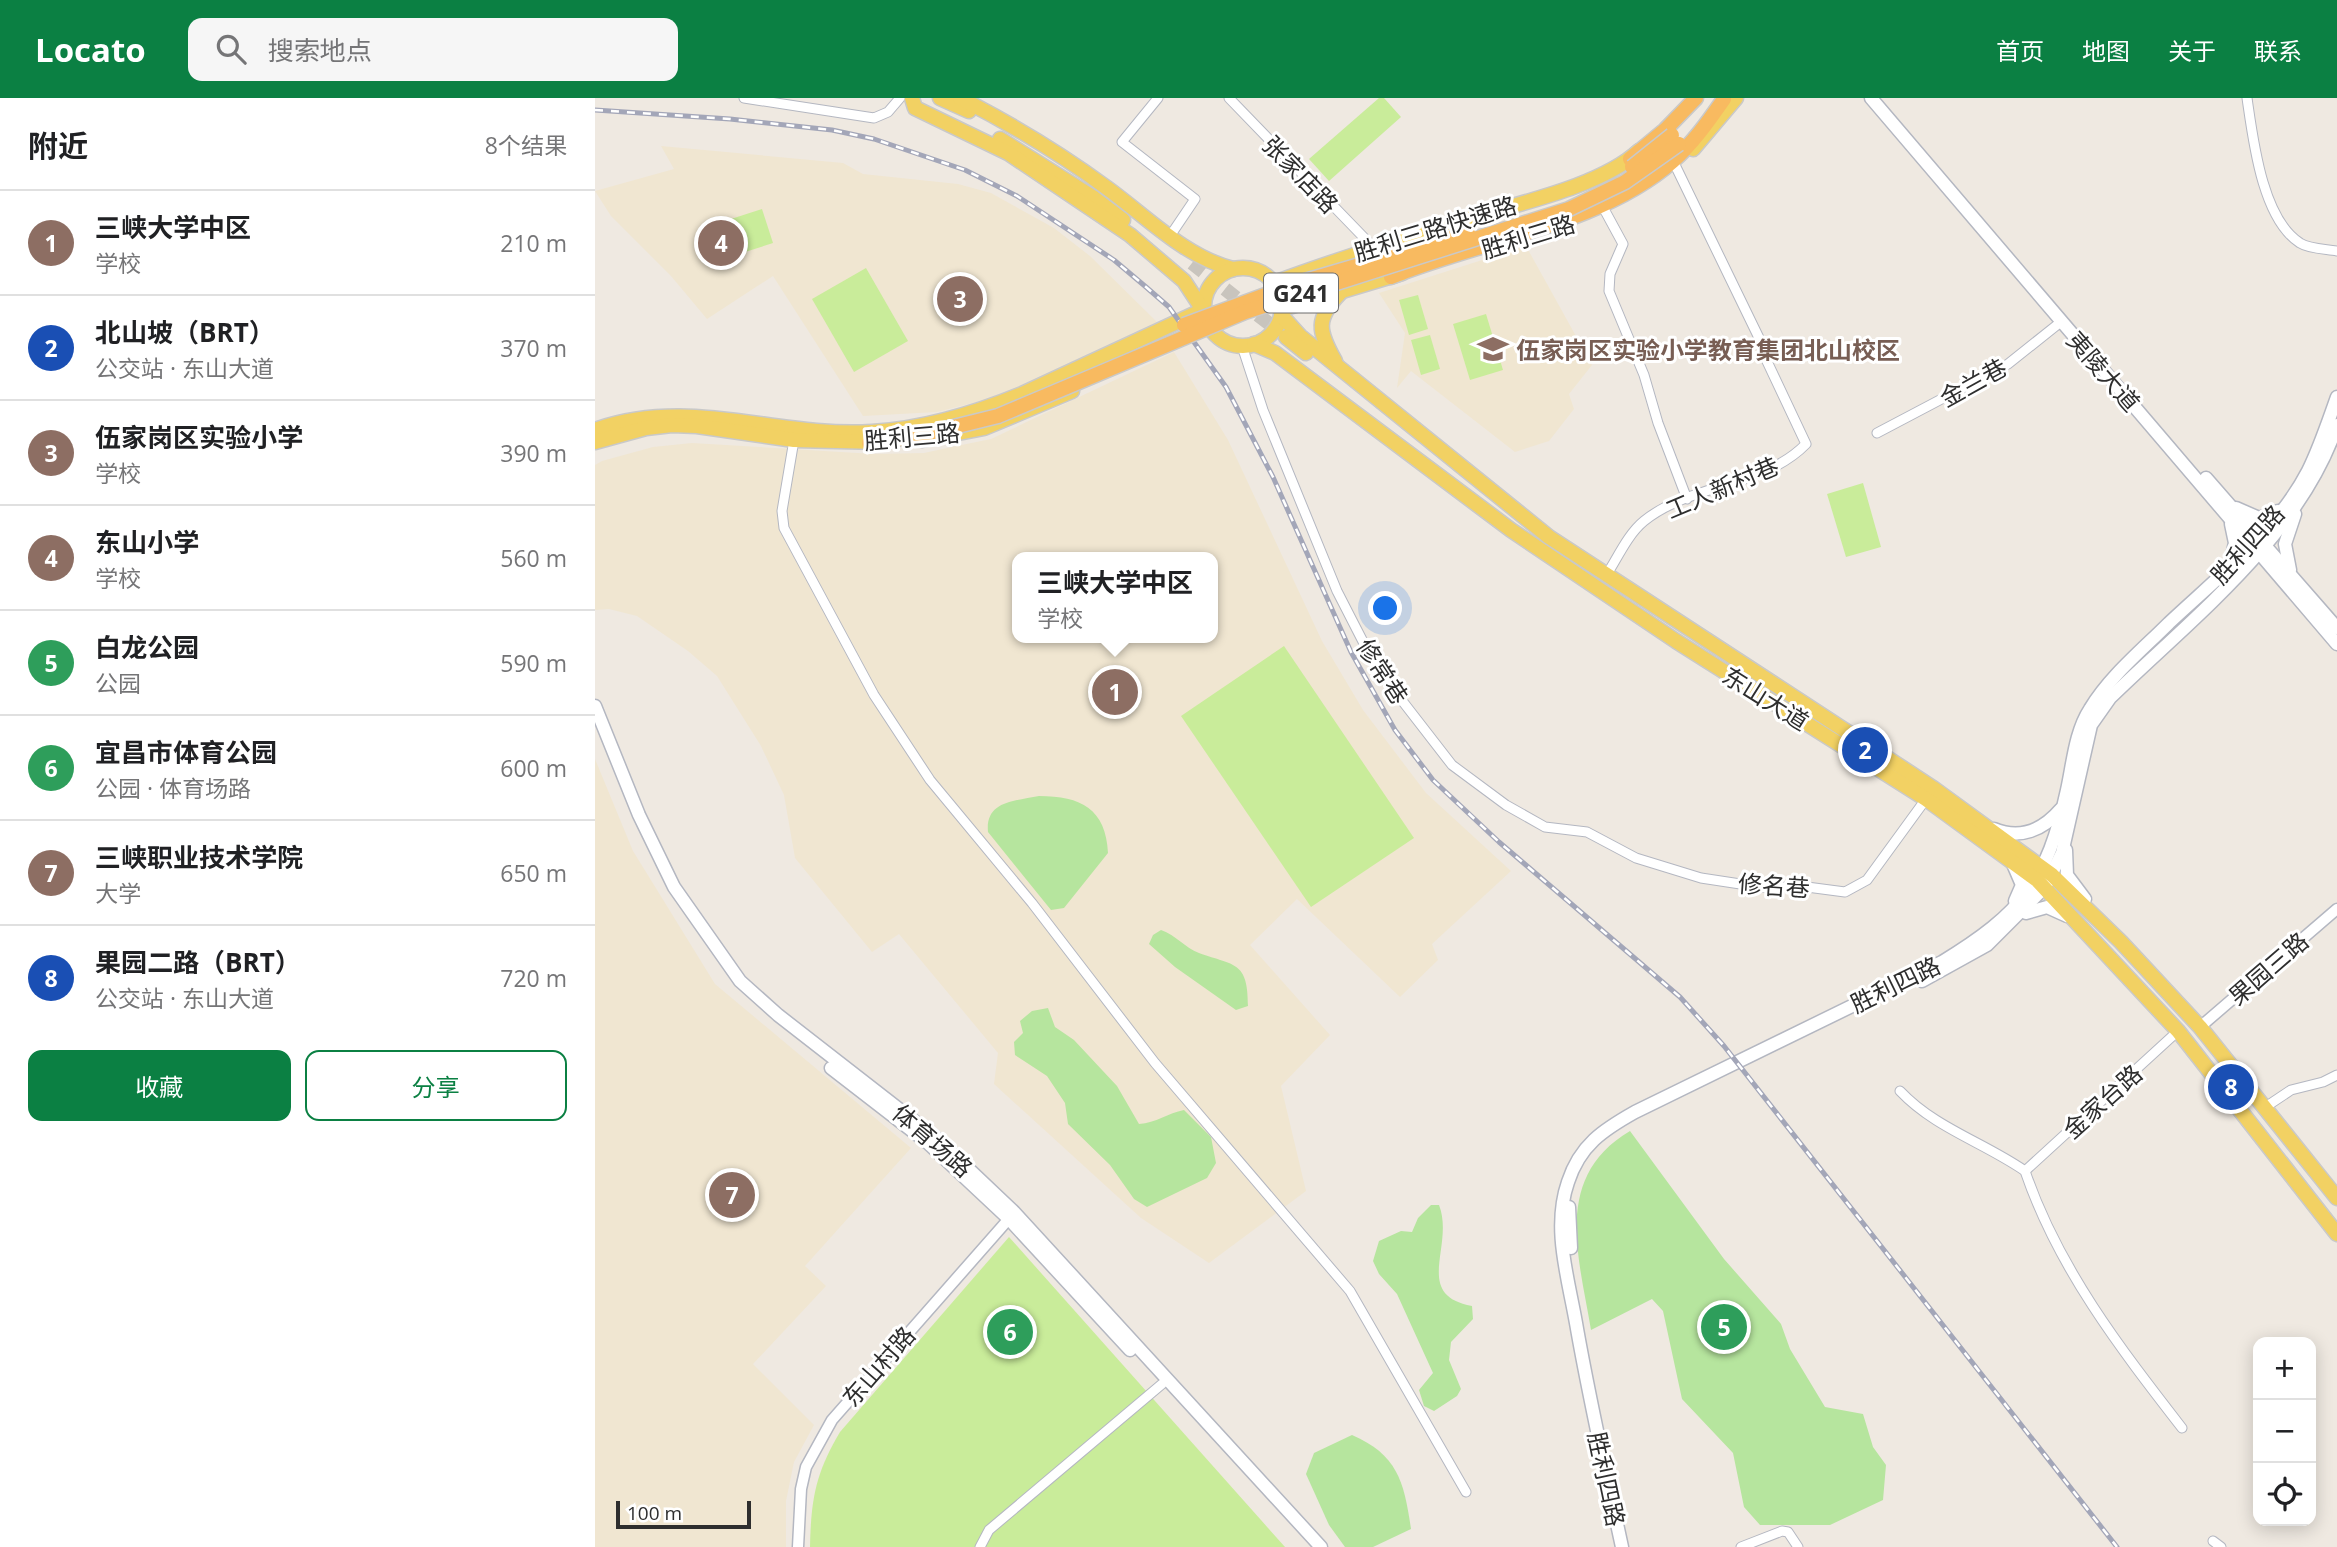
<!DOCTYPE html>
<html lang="zh">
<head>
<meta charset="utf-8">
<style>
  :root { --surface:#fff; --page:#f6f6f6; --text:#202124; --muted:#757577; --line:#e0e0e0; --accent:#0b8043 }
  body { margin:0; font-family:"Open Sans","Noto Sans SC",sans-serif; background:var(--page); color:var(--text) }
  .controls { position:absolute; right:21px; bottom:21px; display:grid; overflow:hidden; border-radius:14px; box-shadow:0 4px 18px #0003 }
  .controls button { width:63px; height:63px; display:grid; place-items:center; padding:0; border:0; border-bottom:2px solid var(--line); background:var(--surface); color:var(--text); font:35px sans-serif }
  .scale { position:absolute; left:21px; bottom:18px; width:135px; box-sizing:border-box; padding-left:7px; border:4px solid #2e2e2e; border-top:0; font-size:19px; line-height:24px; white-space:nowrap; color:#2e2e2e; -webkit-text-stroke:5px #fff; paint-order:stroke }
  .you { position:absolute; left:791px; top:511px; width:24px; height:24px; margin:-18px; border:5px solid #fff; border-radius:50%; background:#1a73e8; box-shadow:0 0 0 10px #1a73e833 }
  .badge { display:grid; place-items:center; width:46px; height:46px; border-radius:50%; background:var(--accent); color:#fff; font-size:23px; font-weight:700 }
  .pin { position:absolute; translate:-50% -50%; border:4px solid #fff; box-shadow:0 2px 7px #0006 }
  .popup { position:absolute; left:417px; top:454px; width:206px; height:91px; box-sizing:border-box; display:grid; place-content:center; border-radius:14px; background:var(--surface); filter:drop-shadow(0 2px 5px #0005); font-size:23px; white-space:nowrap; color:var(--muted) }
  .popup b { font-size:26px; color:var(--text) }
  .popup::after { content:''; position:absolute; left:50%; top:100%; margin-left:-14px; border:14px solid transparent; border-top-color:var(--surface) }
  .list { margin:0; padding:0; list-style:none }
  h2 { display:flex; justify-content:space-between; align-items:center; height:91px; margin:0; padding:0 28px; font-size:30px }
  h2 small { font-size:23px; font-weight:400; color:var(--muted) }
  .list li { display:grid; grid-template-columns:46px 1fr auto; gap:21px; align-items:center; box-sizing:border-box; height:105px; padding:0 28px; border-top:2px solid var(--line) }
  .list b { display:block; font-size:26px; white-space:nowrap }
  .list p { margin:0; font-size:23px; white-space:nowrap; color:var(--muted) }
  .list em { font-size:23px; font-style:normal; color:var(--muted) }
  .actions { display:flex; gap:14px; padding:21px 28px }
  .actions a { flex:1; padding:16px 0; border:2px solid var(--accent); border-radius:14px; text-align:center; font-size:24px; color:var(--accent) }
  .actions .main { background:var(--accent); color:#fff }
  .icon { flex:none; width:38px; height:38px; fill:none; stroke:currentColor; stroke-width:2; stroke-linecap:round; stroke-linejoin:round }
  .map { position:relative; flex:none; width:1742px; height:1449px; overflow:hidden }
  header { display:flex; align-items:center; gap:42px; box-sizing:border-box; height:98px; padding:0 35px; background:var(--accent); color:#fff }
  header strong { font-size:33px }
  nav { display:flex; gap:38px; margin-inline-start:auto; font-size:24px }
  .search { width:490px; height:63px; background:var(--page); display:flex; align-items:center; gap:18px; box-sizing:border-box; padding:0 24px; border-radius:14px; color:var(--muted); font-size:26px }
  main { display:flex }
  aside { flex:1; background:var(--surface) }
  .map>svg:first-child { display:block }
  .education { fill:#f0e6d1; fill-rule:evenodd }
  .green { fill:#b6e59e }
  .pitch { fill:#c9ec9a }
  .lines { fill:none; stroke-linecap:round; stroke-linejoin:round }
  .primary-tunnel { stroke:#c8c4bd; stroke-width:14; stroke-dasharray:14 7; stroke-linecap:butt }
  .minor-casing { stroke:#b4b7c1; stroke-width:11 }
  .tertiary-casing { stroke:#b4b7c1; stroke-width:13 }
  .secondary-casing { stroke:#b4b7c1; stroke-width:15 }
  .primary-casing { stroke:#c9c9c9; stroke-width:17 }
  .trunk-casing { stroke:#c9c9c9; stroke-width:17 }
  .minor { stroke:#fff; stroke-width:9 }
  .tertiary { stroke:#fff; stroke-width:10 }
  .secondary { stroke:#fff; stroke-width:12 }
  .primary { stroke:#f2d163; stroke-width:14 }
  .trunk { stroke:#f8ba60; stroke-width:14 }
  .rail-casing { stroke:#a3a6b8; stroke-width:5 }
  .rail { stroke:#fff; stroke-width:2.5; stroke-dasharray:8; stroke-linecap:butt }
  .trunk-bridge-casing { stroke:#c9c9c9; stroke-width:17; stroke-linecap:butt }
  .trunk-bridge { stroke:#f8ba60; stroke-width:14 }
  .labels { text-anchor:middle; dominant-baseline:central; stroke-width:6; stroke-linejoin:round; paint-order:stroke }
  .shield { fill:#fff; stroke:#6d6d6d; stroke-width:2 }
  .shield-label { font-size:23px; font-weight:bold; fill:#2e2e2e }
  .street-label { font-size:24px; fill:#2e2e2e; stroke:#fff }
  .education-label { font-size:24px; font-weight:bold; fill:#785e54; stroke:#fff; text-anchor:start }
</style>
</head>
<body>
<header>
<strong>Locato</strong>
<div class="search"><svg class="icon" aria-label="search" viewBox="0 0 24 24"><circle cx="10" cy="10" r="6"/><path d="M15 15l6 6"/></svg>搜索地点</div>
<nav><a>首页</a><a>地图</a><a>关于</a><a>联系</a></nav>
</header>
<main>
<aside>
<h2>附近<small>8个结果</small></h2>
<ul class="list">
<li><span class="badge" style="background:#8d6e63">1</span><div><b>三峡大学中区</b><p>学校</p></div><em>210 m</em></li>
<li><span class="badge" style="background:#1a4fb4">2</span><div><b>北山坡（BRT）</b><p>公交站 · 东山大道</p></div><em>370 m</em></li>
<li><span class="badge" style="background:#8d6e63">3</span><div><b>伍家岗区实验小学</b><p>学校</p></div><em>390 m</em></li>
<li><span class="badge" style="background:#8d6e63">4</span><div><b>东山小学</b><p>学校</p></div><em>560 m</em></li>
<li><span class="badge" style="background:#2e9e5b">5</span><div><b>白龙公园</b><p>公园</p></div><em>590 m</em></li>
<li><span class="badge" style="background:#2e9e5b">6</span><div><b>宜昌市体育公园</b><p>公园 · 体育场路</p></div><em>600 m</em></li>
<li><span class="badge" style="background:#8d6e63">7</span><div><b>三峡职业技术学院</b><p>大学</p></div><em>650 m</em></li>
<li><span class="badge" style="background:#1a4fb4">8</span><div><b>果园二路（BRT）</b><p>公交站 · 东山大道</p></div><em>720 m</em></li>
</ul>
<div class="actions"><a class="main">收藏</a><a>分享</a></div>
</aside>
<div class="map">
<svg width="1742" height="1449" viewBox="0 0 1742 1449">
  <rect width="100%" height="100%" fill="#efe9e1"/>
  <!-- education -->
  <g class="education">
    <path d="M66,48l182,17 20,11 95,10 33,9 63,35 36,28 67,66 -152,73 -68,17 -74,4 -90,-140 -66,43 -36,-43 -60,-60 -16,-25 79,-22z"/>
    <path d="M931,148l66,119 -23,29 5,15 -25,32 -34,11 -104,-81 -14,17 8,-55 -26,-40z"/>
    <path d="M579,254l54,88 94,201 41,69 63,83 85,78 -79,73 6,16 -38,37 -103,-98 -47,46 80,90 -49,51 25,105 -97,72 -68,-45 -147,-134 4,-31 -99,-119 -27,18 -77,-94 -11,-63 -23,-49 -44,-70 -29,-25 -51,-35 -28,-7 -14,1v-145l7,-4 51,-14 39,-4 182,11 50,-1 23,-5 44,-9zM422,459h196v81h-196z"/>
    <path d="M0,661l38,92 82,133 196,164 -106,118 21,20 -73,78 61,61 -20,37 -8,39v46h-191z"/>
  </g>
  <!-- green -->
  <g class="green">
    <path d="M444,698c42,0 67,13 69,57l-44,55 -13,2 -63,-78c-3,-31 27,-31 51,-36z"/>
    <path d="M566,832c15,5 24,18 38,23 36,13 49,8 49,53l-12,4 -61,-43 -26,-23 4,-9z"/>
    <path d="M453,910l7,19 19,13 43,46 22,38c17,-1 29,-11 45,-14l27,27 5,26 -9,15 -60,29 -13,-8 -24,-34 -42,-41 -3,-21 -18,-27 -32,-21 -1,-13 9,-9 -3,-12 12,-10z"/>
    <path d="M1035,1033l94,128 57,65 9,25 35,58 38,7 10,33 13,18 -3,35 -53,25h-70l-16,-18 -11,-54 -51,-54 -19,-88 -11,-12 -61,31c-12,-73 -39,-153 39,-199z"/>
    <path d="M836,1107h8c16,41 -27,90 33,101l1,13 -22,23 -2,18 12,29 -4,7 -23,15 -10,-5 -5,-16 14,-17 -36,-79 -18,-20 -6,-13 6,-20 22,-10 11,1 6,-14z"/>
    <path d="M757,1337c46,20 52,47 59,94l-38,18h-28l-16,-22 -23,-51 8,-21z"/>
  </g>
  <!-- pitch -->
  <g class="pitch">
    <path d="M784,0h5l17,19 -72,64 -20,-22z"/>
    <path d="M167,111l11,34 -59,19 -11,-34z"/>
    <path d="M271,170l42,73 -54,31 -42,-73z"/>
    <path d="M823,197l10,34 -19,6 -10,-35z"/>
    <path d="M891,216l17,56 -33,10 -17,-56z"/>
    <path d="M835,237l10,34 -19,6 -10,-35z"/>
    <path d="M1268,385l18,64 -35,10 -19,-63z"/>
    <path d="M689,548l130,192 -103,69 -130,-191z"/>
    <path d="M414,1139l276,310h-475c1,-47 5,-73 30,-115z"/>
  </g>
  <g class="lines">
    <!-- primary-tunnel -->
    <path class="primary-tunnel" d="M597,165l94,74"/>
    <!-- minor casing -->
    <g class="minor-casing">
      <g id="minor">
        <path d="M149,0l130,20 14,-6 12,-14"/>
        <path d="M563,0l-36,44 73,57 -25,37"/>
        <path d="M634,0l145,150"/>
        <path d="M1652,0c6,41 15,121 53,145 9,6 26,6 37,8"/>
        <path d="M1009,111l19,35 -13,30 -1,17 35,84 14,48 29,76"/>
        <path d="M647,248l21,64 74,181 39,76 76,98 54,40 39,22 42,5 49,26 65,20 59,9h47l38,5 22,-12 59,-81"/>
        <path d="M1282,335l131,-69 54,-43"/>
        <path d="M199,342l-12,71 2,17 90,167 56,85 102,123 123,160 195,228 116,201"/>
        <path d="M1012,476c11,-17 21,-40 37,-53 47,-38 119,-33 162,-77l-42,-89 -4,-15 -84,-173"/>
        <path d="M1305,993c35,37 83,51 125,80 33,97 95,177 157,257"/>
        <path d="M1669,1010l27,-18 32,-8 14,-7"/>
        <path d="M1430,1073l153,-140"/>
        <path d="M1618,1443l8,6"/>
        <path d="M385,1449l9,-17 173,-146"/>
        <path d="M1146,1449l41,-16 6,1 10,15"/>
      </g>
    </g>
    <!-- tertiary casing -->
    <g class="tertiary-casing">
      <g id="tertiary">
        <path d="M1605,929l137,-118"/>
        <path d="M203,1449l3,-58 5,-22 26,-47 182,-207"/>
      </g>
    </g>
    <!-- secondary casing -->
    <g class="secondary-casing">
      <g id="secondary">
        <path d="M1276,0l466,546"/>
        <path d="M1611,380l131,150"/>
        <path d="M1641,410l23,10 19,-7"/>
        <path d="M1635,466l5,-21 -4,-19"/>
        <path d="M1695,472l-5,-26 10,-30"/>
        <path d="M0,608l44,109 35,72 66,94 38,34 158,123 78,74 307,335"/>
        <path d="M1399,731c26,11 49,1 67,-20"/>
        <path d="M1471,752l1,25 18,24"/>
        <path d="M1418,766l9,21 -7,16"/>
        <path d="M1431,815l21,-6 20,9"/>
        <path d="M1327,883l65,-36 58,-58 17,-34 29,-128 19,-27c82,-80 189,-161 227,-273"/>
        <path d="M236,970l97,75 80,75 122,132"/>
        <path d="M974,1109l2,41"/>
        <path d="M1027,1449c-16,-74 -33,-149 -46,-224 -8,-46 -24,-95 -8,-141 12,-37 35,-52 67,-70l307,-150c80,-49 105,-80 125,-172 6,-27 8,-58 23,-81 20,-33 52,-59 79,-86 49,-46 108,-92 139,-152 12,-24 20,-49 29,-74"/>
      </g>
    </g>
    <!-- primary casing -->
    <g class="primary-casing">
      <g id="primary">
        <path d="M345,0l29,13"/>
        <path d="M365,0c51,26 101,56 147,90 40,29 78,69 126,81"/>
        <path d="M405,41l94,59 29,22"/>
        <path d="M1098,51l43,-51"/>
        <circle cx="648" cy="209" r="39"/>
        <path d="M679,185c67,-25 135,-46 203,-67 48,-14 125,-31 162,-65"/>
        <path d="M687,211l120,-36"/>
        <path d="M686,217l19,21 249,201 384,251 119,87 69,67 79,85 137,171"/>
        <path d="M691,239l20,16"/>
        <path d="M659,246l21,9 236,177 165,111 250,158 111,81 141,151 159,203"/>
        <path d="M740,263c-17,-30 -20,-42 5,-68"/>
        <path d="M0,332c95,-34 181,8 277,2 50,-3 104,-19 150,-38l181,-84 -19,-29 -54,-46 -122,-82 -93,-45 -3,-10"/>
        <path d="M327,342l62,-12 88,-37"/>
        <path d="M0,344l51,-14 26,-3 25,1 97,14 87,2"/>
      </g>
    </g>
    <!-- trunk casing -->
    <g class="trunk-casing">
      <g id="trunk">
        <path d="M1035,61l35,-29 31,-32"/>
        <path d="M796,179c87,-36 210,-52 282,-116 20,-18 35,-39 51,-62"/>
        <path d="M274,345l48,-7"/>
      </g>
    </g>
    <!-- minor -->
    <use href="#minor" class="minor"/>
    <!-- tertiary -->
    <use href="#tertiary" class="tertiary"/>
    <!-- secondary -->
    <use href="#secondary" class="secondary"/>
    <!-- primary -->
    <use href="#primary" class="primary"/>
    <!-- trunk -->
    <use href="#trunk" class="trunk"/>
    <!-- rail casing -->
    <g class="rail-casing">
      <path id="rail" d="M0,12l135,9 102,11 42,9 91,31 52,26 97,64 32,27 23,20 57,80 47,90 78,175 44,78 38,50 66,62 181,155 44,49 393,501"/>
    </g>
    <!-- rail -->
    <use href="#rail" class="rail"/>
    <!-- trunk-bridge casing -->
    <g class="trunk-bridge-casing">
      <g id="trunk-bridge">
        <path d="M1037,69l40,-32"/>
        <path d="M589,227l111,-41 173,-51"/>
        <path d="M322,338l81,-20 247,-104 324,-103 56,-27 54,-38"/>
      </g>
    </g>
    <!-- trunk-bridge -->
    <use href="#trunk-bridge" class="trunk-bridge"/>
  </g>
  <!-- icons -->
  <defs>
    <g id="school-bare" transform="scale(2.415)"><path d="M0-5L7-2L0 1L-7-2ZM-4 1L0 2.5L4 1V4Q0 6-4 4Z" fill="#8d6e63" stroke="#fff" stroke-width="2.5" paint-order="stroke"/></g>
  </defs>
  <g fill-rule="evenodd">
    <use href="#school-bare" x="898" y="251"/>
  </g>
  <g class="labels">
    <!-- shield labels -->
    <rect class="shield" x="669" y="175.5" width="74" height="39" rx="5"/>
    <g class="shield-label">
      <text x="706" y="195">G241</text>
    </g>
    <!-- street labels -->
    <g class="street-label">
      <text transform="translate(706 76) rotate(46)">张家店路</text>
      <text transform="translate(840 130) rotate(-17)">胜利三路快速路</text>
      <text transform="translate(933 138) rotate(-17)">胜利三路</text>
      <text transform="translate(1509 273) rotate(49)">夷陵大道</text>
      <text transform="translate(1378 284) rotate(-29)">金兰巷</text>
      <text transform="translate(317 338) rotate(-5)">胜利三路</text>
      <text transform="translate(1127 389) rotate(-23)">工人新村巷</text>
      <text transform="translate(1652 446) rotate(-48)">胜利四路</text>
      <text transform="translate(788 573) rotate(57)">修常巷</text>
      <text transform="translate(1171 600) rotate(32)">东山大道</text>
      <text transform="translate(1179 787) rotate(4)">修名巷</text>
      <text transform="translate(1673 870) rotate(-41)">果园三路</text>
      <text transform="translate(1300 886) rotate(-26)">胜利四路</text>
      <text transform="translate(1507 1003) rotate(-42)">金家台路</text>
      <text transform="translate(338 1042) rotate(41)">体育场路</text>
      <text transform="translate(283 1268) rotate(-49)">东山村路</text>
      <text transform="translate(1012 1381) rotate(78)">胜利四路</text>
    </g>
    <!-- education labels -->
    <g class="education-label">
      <text x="921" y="251">伍家岗区实验小学教育集团北山校区</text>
    </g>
  </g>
</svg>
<div class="controls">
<button>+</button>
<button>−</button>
<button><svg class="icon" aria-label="locate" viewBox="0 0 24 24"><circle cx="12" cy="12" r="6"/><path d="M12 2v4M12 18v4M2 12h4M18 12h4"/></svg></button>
</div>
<div class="scale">100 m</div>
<div class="you"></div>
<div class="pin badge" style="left:520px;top:594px;background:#8d6e63">1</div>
<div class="popup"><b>三峡大学中区</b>学校</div>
<div class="pin badge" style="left:1270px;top:652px;background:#1a4fb4">2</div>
<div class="pin badge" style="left:365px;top:201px;background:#8d6e63">3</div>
<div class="pin badge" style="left:126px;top:145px;background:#8d6e63">4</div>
<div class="pin badge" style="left:1129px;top:1229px;background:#2e9e5b">5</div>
<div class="pin badge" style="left:415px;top:1234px;background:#2e9e5b">6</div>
<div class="pin badge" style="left:137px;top:1097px;background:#8d6e63">7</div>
<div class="pin badge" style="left:1636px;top:989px;background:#1a4fb4">8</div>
</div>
</main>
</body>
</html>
